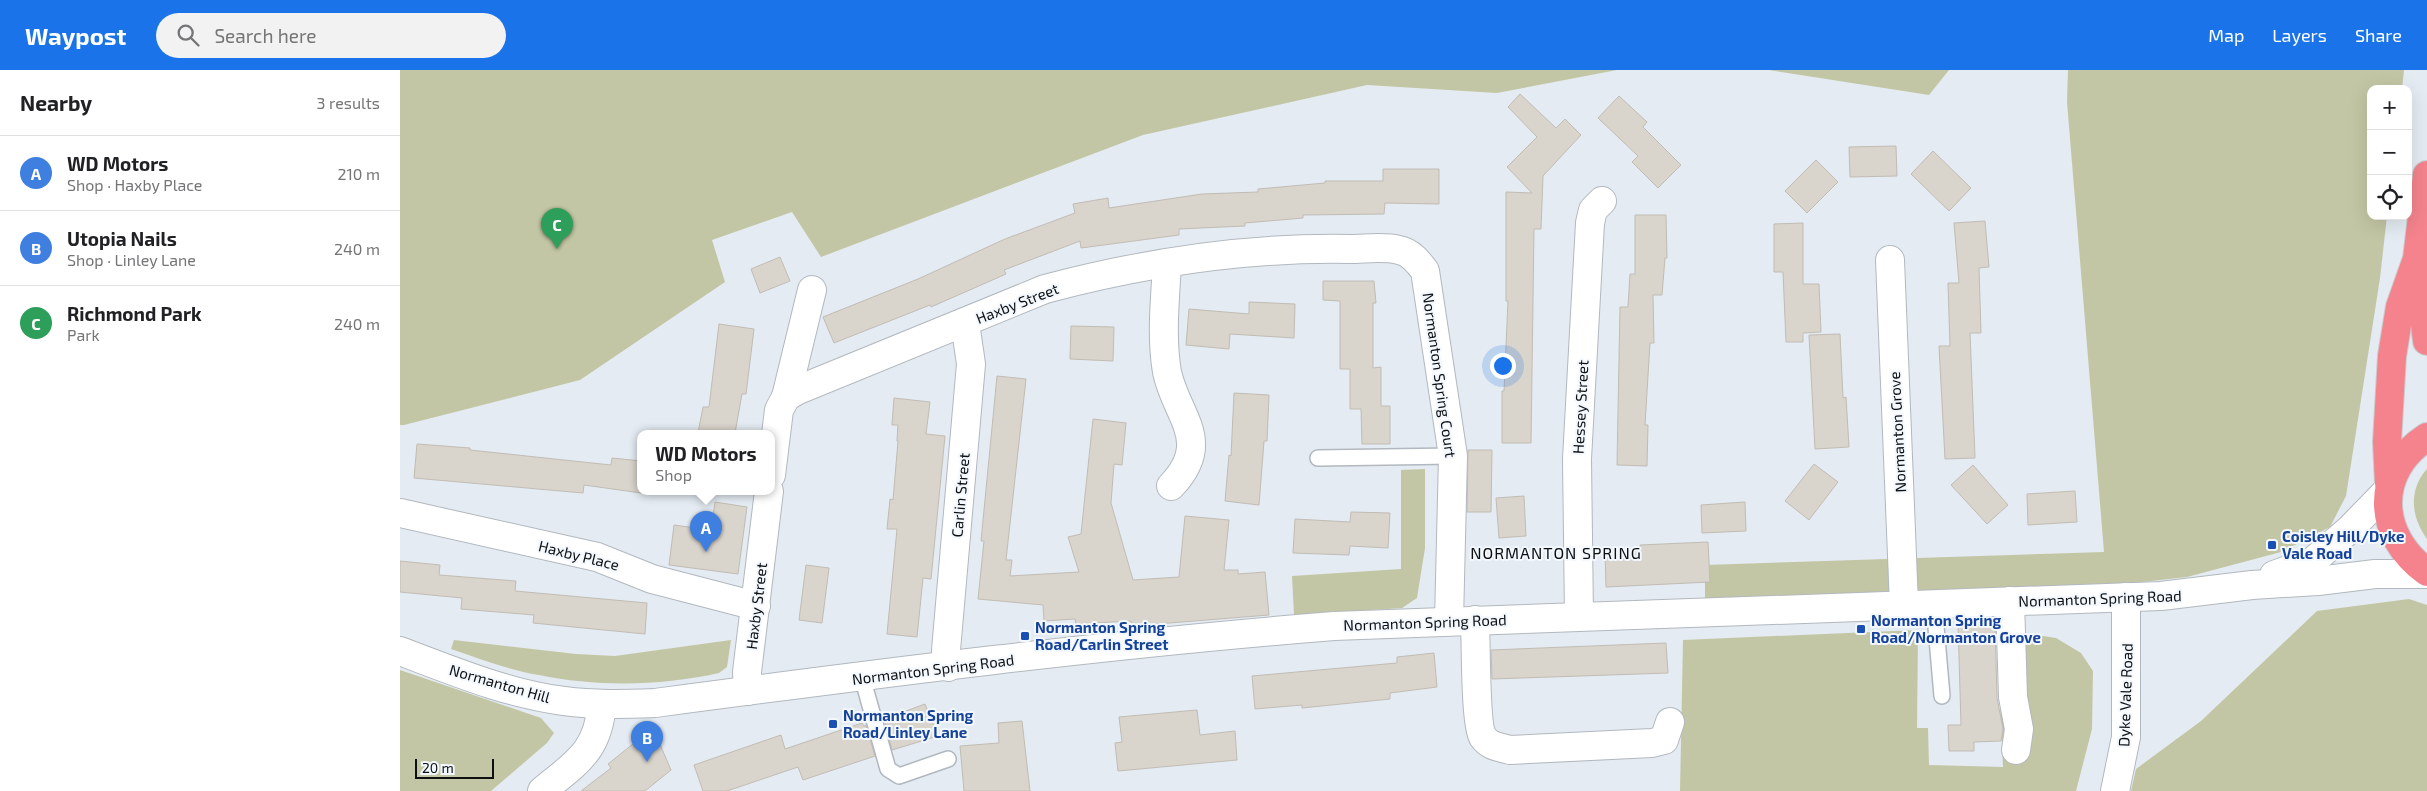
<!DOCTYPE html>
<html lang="en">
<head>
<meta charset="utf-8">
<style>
  :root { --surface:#fff; --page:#f2f2f2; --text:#202124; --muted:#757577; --line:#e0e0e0; --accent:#1a73e8 }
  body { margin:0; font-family:"Exo 2",sans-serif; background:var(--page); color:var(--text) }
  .controls { position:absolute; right:15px; top:15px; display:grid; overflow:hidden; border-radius:10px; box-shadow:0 5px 20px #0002 }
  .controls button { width:45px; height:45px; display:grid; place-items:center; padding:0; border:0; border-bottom:1px solid var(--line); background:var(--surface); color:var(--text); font:25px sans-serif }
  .scale { position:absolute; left:15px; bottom:12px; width:79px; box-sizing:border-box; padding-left:5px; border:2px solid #0d0f11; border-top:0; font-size:14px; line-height:18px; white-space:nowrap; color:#0d0f11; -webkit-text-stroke:4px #f2f8fe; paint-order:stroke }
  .you { position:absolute; left:1102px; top:295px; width:18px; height:18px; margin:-12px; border:4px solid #fff; border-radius:50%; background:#1a73e8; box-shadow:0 0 0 8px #1a73e833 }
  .badge { display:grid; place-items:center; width:32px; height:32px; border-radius:50%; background:var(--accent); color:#fff; font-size:16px; font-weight:700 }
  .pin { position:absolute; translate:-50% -41px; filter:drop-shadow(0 1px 2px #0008) }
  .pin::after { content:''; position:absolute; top:26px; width:18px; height:15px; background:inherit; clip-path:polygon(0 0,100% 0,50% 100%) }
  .popup { position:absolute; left:237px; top:360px; width:138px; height:65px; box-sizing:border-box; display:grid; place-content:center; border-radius:10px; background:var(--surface); filter:drop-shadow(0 1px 4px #0005); font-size:16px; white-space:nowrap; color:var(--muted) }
  .popup b { font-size:19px; color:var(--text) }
  .popup::after { content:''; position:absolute; left:50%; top:100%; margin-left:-10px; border:10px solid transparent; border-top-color:var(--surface) }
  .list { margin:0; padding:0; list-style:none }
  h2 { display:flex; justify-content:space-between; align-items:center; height:65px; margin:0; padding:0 20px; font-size:21px }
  h2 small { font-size:16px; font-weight:400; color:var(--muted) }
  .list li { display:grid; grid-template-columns:32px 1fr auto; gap:15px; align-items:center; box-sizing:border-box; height:75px; padding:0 20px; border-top:1px solid var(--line) }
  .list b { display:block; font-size:19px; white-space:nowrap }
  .list p { margin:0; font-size:16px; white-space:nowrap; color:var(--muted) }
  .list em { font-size:16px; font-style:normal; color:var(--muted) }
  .icon { flex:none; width:28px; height:28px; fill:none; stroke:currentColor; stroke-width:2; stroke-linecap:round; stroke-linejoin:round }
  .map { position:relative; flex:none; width:2027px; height:721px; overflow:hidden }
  header { display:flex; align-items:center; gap:30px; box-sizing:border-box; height:70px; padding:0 25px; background:var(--accent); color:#fff }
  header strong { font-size:24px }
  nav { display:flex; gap:28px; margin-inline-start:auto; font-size:18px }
  .search { width:350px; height:45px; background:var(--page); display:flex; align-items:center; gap:12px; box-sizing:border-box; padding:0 18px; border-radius:28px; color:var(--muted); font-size:19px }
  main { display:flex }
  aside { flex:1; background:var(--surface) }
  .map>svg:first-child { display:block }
  .green { fill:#c3c6a4 }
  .building { fill:#d9d4cc; stroke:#c1bcb4 }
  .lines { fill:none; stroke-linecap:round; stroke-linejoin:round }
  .lane-casing { stroke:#b2b8bf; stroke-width:18 }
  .street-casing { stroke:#b2b8bf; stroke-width:30 }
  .secondary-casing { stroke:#b2b8bf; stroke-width:30 }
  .highway-casing { stroke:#cacacb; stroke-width:30 }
  .lane { stroke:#fff; stroke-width:15 }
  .street { stroke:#fff; stroke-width:28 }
  .secondary { stroke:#fff; stroke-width:28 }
  .highway { stroke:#f4838d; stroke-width:28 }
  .transit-dot { fill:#1a4fb4; stroke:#f2f8fe; stroke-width:2 }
  .labels { text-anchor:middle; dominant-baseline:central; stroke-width:4; stroke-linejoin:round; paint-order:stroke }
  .street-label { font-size:15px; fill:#0d0f11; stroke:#f2f8fe }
  .transit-label { font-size:15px; font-weight:bold; fill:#164399; stroke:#f2f8fe; text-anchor:start }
  .neighbourhood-label { font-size:16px; letter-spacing:1px; fill:#0d0f11; stroke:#f2f8fe }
</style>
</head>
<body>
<header>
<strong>Waypost</strong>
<div class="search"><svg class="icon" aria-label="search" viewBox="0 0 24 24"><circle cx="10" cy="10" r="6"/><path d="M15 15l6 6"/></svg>Search here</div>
<nav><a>Map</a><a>Layers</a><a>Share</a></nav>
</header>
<main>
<aside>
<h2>Nearby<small>3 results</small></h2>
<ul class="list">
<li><span class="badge" style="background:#3f7fe0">A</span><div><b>WD Motors</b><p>Shop · Haxby Place</p></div><em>210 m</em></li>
<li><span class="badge" style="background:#3f7fe0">B</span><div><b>Utopia Nails</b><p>Shop · Linley Lane</p></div><em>240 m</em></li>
<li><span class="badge" style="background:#2e9e5b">C</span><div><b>Richmond Park</b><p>Park</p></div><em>240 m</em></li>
</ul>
</aside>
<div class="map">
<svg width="2027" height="721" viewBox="0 0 2027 721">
  <rect width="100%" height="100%" fill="#e4ebf2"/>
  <!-- green -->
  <g class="green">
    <path d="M0,0h1217l-120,23 -130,-8 -224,50 -322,122 -29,-45 -80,28 13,42 -145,98 -176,45h-4z"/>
    <path d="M1369,0h180l-20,25z"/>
    <path d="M1668,0h336l-2,19h-31v127h16l-7,62 -34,218 -16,31 -49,25 -94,25 -81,9 -401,20v-41l399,-13 -37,-450z"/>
    <path d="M1025,399v79l-8,50 -15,10 -108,7 -2,-39 109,-7v-99z"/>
    <path d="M2027,399v70c-16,-22 -19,-49 0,-70z"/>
    <path d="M2009,529l18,6v186h-296l5,-22 65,-48 116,-110z"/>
    <path d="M1597,559l59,9 25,15 12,18 -1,58 -16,62h-396l3,-151 235,-10 -1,98h11l1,37 74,2z"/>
    <path d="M54,570l122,14 39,2 116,-16 -4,27 -8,6c-58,13 -122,14 -180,2 -30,-5 -59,-16 -88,-26z"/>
    <path d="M0,600l141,48 13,15 -7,10 -56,48h-91z"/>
  </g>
  <!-- building -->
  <g class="building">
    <path d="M1120,24l36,34 9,-9 16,16 -38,41 -2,53h-7l-3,214h-29v-52h2l4,-90h-2v-109l26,1 -25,-26 30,-30 -29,-30z"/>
    <path d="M1219,26l28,26 -4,5 38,38 -23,23 -26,-26 6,-6 -40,-38z"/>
    <path d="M1496,76l1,30 -47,1 -1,-30z"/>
    <path d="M1533,81l38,37 -22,23 -38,-37z"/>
    <path d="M1416,90l22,22 -31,31 -22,-22z"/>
    <path d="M983,99h56v35l-54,-1 -1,11 -81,1v3l-58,5v3l-66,3v6l-98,13 -1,-7 -76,29 2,4 -75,33 -1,-2 -96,38 -11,-26 95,-38 87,-40 70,-26 -2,-9 35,-6 1,10 93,-14 56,-2v-3l67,-6v-2h58z"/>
    <path d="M1235,145h31l1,43h-2l-3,37h-9l1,48h-4l-5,82h3l-1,41 -30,-1 3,-158h8l2,-33h5z"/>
    <path d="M1585,151l4,46 -10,1 2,65h-11l5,125 -30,1 -6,-113h11l-2,-63h11l-5,-60z"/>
    <path d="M1403,153v61h16l2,48 -18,1v9h-17l-3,-70h-9v-48z"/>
    <path d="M380,187l10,24 -30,12 -9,-24z"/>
    <path d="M923,211h51l2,22h-3v65l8,-1v39h9v38h-28l-1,-35h-11v-40h-10v-68l-17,-1z"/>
    <path d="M849,232l46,2 -1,34 -64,-4 -1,15 -43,-4 3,-36 60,5z"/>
    <path d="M319,254l35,5 -8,65h-4l-7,39h-37l5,-26h6z"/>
    <path d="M671,256l43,1 -1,34 -43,-2z"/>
    <path d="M1440,264l3,64 3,-1 3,50 -34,2 -6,-114z"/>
    <path d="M597,306l29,3 -20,181h6l-2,16 69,-4 -11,-35 13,-3 12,-115 33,4 -4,42 -8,-1 -3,39 22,77 46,-3 6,-61 44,4 -5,50h14v4l27,-2 4,43 -137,11 -1,-5 -55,3 -1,-5 -31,2 -1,-16 -65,-6 6,-58h-3z"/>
    <path d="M834,323l35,2 -2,46h-3l-5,64 -34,-4 4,-46 2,1z"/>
    <path d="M494,328l36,4 -4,32 19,2 -14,143 -8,-1 -6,59 -30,-3 10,-105h-10l3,-30 3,1 5,-59h-1l1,-16h-6z"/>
    <path d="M17,374l53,4v2l141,15 1,-7 29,3v32l-57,-8 -1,8 -169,-15z"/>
    <path d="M1068,380h24l-1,62h-24z"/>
    <path d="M1414,394l24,18 -29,38 -24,-19z"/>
    <path d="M1573,395l35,40 -21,19 -36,-39z"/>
    <path d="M1675,421l2,31 -49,3 -1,-31z"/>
    <path d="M1124,426l2,40 -27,2 -3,-40z"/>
    <path d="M315,432l32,5 -9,67 -69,-9 5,-40 37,5z"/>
    <path d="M1345,432l1,29 -44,2 -1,-28z"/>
    <path d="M951,442l39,1 -2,35 -38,-2 -1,9 -56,-2 2,-34 55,3z"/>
    <path d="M1308,472l2,40 -104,5 -1,-35 35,-1v-6z"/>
    <path d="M0,491l40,4 -1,10 77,6 -1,10 132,12 -2,31 -112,-11 1,-8 -73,-6 1,-11 -62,-6z"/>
    <path d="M406,495l23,3 -7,55 -23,-3z"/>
    <path d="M1595,552l2,76 6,31 -2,12 -27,1v9h-25l-1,-26h13l-3,-102z"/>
    <path d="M1266,573l2,30 -176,6 -1,-29z"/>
    <path d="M1034,583l3,34 -47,6v6l-88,9v-3l-47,4 -3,-33 145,-13v-6z"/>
    <path d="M525,634l13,32 -46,14 -8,-31z"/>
    <path d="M797,640l3,25 35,-4 2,29 -119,11 -3,-28 7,-1 -3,-25z"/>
    <path d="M622,651l8,70h-66l-4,-45 39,-3 -1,-20z"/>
    <path d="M462,653l2,3 2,-1 9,31 -72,24 -5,-13 -71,24h-24l-9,-26 87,-30 4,14z"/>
    <path d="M253,658l18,42 -26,21h-64l30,-23 -3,-4z"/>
  </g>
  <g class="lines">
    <!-- lane casing -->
    <g class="lane-casing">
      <g id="lane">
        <path d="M918,388l135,-2"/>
        <path d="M1534,534l8,92"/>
        <path d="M462,607l26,92 11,7 49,-17"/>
      </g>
    </g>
    <!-- street casing -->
    <g class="street-casing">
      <g id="street">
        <path d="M1490,190l14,345"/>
        <path d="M767,195c-2,35 -6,72 0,107 9,44 47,69 4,114"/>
        <path d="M386,327l26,-107"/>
        <path d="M371,405l8,-65 7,-13 12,-7 247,-101c98,-26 203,-42 305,-40 15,0 34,-3 49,1 12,2 20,13 26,21l28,185 -4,165"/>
        <path d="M0,443l197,44 55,22 104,27"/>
        <path d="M1610,531l3,96 6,32 -3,21"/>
        <path d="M1179,546l-2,-157 13,-236 3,-13 9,-9"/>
        <path d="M1075,550c1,19 0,105 8,117 7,10 17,10 27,13l142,-7 12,-3 6,-18"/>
        <path d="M548,597l-2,-17 25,-286 -6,-41"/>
        <path d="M348,621l-1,-19 22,-181"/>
        <path d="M1715,721l11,-54v-140"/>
      </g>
    </g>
    <!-- secondary casing -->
    <g class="secondary-casing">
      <g id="secondary">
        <path d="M1874,505l39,-14 37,-32 38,-39"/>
        <path d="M0,581c53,20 108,43 164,50 30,4 61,3 91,2 226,-30 452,-59 679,-77l827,-30 91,-11 66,-4 57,-7h52"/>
        <path d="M142,721c34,-28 56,-39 60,-87"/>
      </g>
    </g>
    <!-- highway casing -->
    <g class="highway-casing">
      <g id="highway">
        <path d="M2018,193l9,78"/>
        <path d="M2027,367c-54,35 -50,99 0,135"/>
        <path d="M1989,413l-2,-41 5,-86 8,-49 17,-48 10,-84"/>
      </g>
    </g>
    <!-- lane -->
    <use href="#lane" class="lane"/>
    <!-- street -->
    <use href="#street" class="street"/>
    <!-- secondary -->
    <use href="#secondary" class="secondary"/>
    <!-- highway -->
    <use href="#highway" class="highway"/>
  </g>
  <!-- markers -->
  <g class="transit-dot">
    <rect x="1867" y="470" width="10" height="10" rx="2.5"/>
    <rect x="1456" y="554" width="10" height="10" rx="2.5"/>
    <rect x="620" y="561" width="10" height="10" rx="2.5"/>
    <rect x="428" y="649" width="10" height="10" rx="2.5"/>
  </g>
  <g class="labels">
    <!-- street labels -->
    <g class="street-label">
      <text transform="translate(617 233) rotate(-21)">Haxby Street</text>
      <text transform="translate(1040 305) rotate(82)">Normanton Spring Court</text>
      <text transform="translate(1180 337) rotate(-87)">Hessey Street</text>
      <text transform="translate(1497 362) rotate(-93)">Normanton Grove</text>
      <text transform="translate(560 425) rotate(-85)">Carlin Street</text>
      <text transform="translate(179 485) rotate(14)">Haxby Place</text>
      <text transform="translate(1700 528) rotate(-2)">Normanton Spring Road</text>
      <text transform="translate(356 536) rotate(-83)">Haxby Street</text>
      <text transform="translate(1025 552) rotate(-2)">Normanton Spring Road</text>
      <text transform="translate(533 599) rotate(-7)">Normanton Spring Road</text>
      <text transform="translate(100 613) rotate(16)">Normanton Hill</text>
      <text transform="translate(1725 625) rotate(-88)">Dyke Vale Road</text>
    </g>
    <!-- transit labels -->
    <g class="transit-label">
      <text x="1882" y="466">Coisley Hill/Dyke<tspan x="1882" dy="17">Vale Road</tspan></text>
      <text x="1471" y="550">Normanton Spring<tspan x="1471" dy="17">Road/Normanton Grove</tspan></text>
      <text x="635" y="557">Normanton Spring<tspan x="635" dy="17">Road/Carlin Street</tspan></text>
      <text x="443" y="645">Normanton Spring<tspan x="443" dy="17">Road/Linley Lane</tspan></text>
    </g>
    <!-- neighbourhood labels -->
    <g class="neighbourhood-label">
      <text x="1156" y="482">NORMANTON SPRING</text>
    </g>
  </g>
</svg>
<div class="controls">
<button>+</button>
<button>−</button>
<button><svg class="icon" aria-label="locate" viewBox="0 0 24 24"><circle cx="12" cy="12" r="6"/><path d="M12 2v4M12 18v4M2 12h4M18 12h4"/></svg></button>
</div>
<div class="scale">20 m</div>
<div class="you"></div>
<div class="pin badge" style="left:306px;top:482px;background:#3f7fe0">A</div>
<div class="popup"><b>WD Motors</b>Shop</div>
<div class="pin badge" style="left:247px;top:692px;background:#3f7fe0">B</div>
<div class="pin badge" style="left:157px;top:179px;background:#2e9e5b">C</div>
</div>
</main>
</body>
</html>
